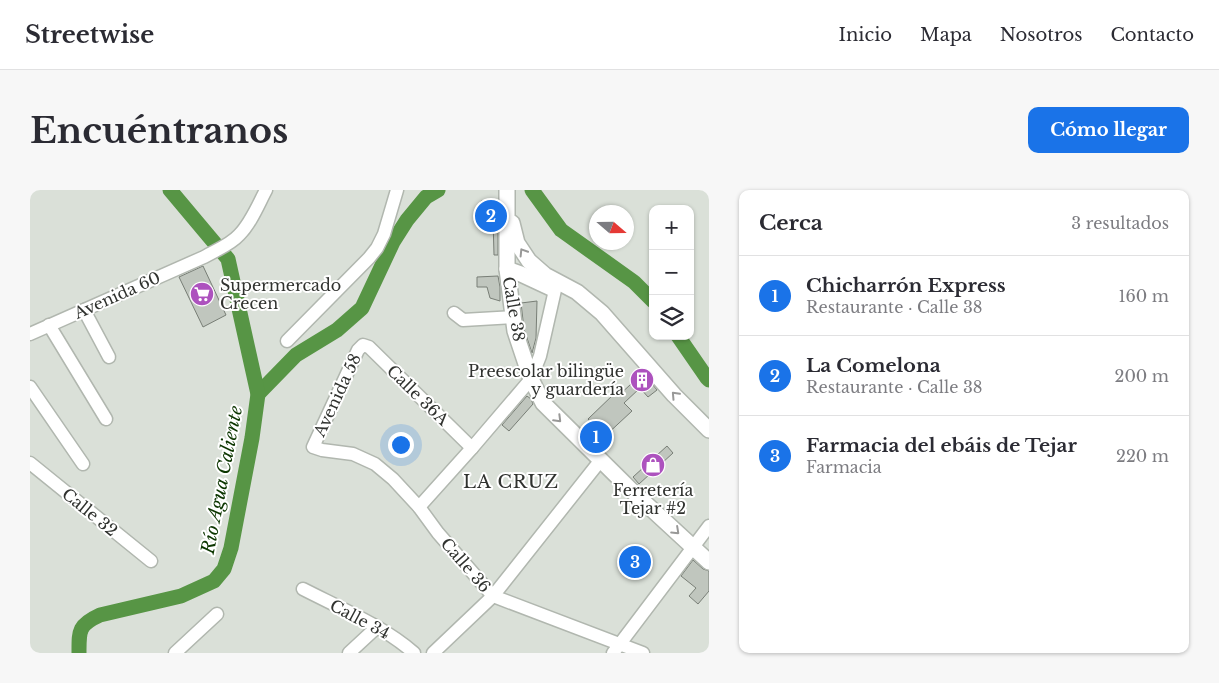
<!DOCTYPE html>
<html lang="es">
<head>
<meta charset="utf-8">
<style>
  :root { --surface:#fff; --page:#f7f7f7; --text:#2b2b33; --muted:#7c7c81; --line:#e1e1e2; --accent:#1a73e8 }
  body { margin:0; font-family:"Libre Baskerville",serif; background:var(--page); color:var(--text) }
  .controls { position:absolute; right:15px; top:15px; display:grid; overflow:hidden; border-radius:10px; box-shadow:0 1px 4px #0004 }
  .controls button { width:45px; height:45px; display:grid; place-items:center; padding:0; border:0; border-bottom:1px solid var(--line); background:var(--surface); color:var(--text); font:25px sans-serif }
  .compass { position:absolute; left:559px; top:15px; width:45px; height:45px; border-radius:50%; background:var(--surface); box-shadow:0 1px 4px #0004; rotate:110deg }
  .you { position:absolute; left:370px; top:254px; width:18px; height:18px; margin:-12px; border:4px solid #fff; border-radius:50%; background:#1a73e8; box-shadow:0 0 0 8px #1a73e833 }
  .badge { display:grid; place-items:center; width:32px; height:32px; border-radius:50%; background:var(--accent); color:#fff; font-size:16px; font-weight:700 }
  .pin { position:absolute; translate:-50% -50%; border:2px solid #fff; box-shadow:0 1px 5px #0006 }
  .list { margin:0; padding:0; list-style:none }
  h2 { display:flex; justify-content:space-between; align-items:center; height:65px; margin:0; padding:0 20px; font-size:21px }
  h2 small { font-size:16px; font-weight:400; color:var(--muted) }
  .list li { display:grid; grid-template-columns:32px 1fr auto; gap:15px; align-items:center; box-sizing:border-box; height:80px; padding:0 20px; border-top:1px solid var(--line) }
  .list b { display:block; font-size:19px; white-space:nowrap }
  .list p { margin:0; font-size:16px; white-space:nowrap; color:var(--muted) }
  .list em { font-size:16px; font-style:normal; color:var(--muted) }
  .icon { flex:none; width:28px; height:28px; fill:none; stroke:currentColor; stroke-width:2; stroke-linecap:round; stroke-linejoin:round }
  .map { position:relative; flex:none; width:679px; height:463px; overflow:hidden; border-radius:10px }
  header { display:flex; align-items:center; gap:30px; box-sizing:border-box; height:70px; padding:0 25px; background:var(--surface); border-bottom:1px solid var(--line) }
  header strong { font-size:24px }
  nav { display:flex; gap:28px; margin-inline-start:auto; font-size:18px }
  .intro { display:flex; align-items:center; justify-content:space-between; box-sizing:border-box; height:120px; padding:0 30px }
  h1 { margin:0; font-size:35px }
  .button { padding:12px 22px; border-radius:10px; background:var(--accent); color:#fff; font-size:18px; font-weight:700 }
  main { display:flex; gap:30px; padding:0 30px }
  aside { flex:1; background:var(--surface); border-radius:10px; box-shadow:0 1px 4px #0004 }
  .map>svg:first-child { display:block }
  .lines { fill:none; stroke-linecap:round; stroke-linejoin:round }
  .river { stroke:#579545; stroke-width:15 }
  .building { fill:#c0c6be; stroke:#787e76 }
  .minor-casing { stroke:#b1b7af; stroke-width:15 }
  .major-casing { stroke:#b1b7af; stroke-width:18 }
  .minor { stroke:#fff; stroke-width:12 }
  .major { stroke:#fff; stroke-width:15 }
  .oneway { stroke:#989897 }
  .labels { text-anchor:middle; dominant-baseline:central; stroke-width:4; stroke-linejoin:round; paint-order:stroke }
  .poi-label { font-size:16px; fill:#30322f; stroke:#fff; text-anchor:start }
  .street-label { font-size:16px; fill:#30322f; stroke:#fff }
  .water-label { font-size:18px; font-style:italic; fill:#0c3600; stroke:#fff }
  .neighbourhood-label { font-size:18px; letter-spacing:1px; fill:#30322f; stroke:#fff }
</style>
</head>
<body>
<header>
<strong>Streetwise</strong>
<nav><a>Inicio</a><a>Mapa</a><a>Nosotros</a><a>Contacto</a></nav>
</header>
<div class="intro"><h1>Encuéntranos</h1><a class="button">Cómo llegar</a></div>
<main>
<div class="map">
<svg width="679" height="463" viewBox="0 0 679 463">
  <rect width="100%" height="100%" fill="#dae0d8"/>
  <g class="lines">
    <!-- river -->
    <g class="river">
      <path d="M502,0l29,40 73,52 19,19"/>
      <path d="M648,146l29,42 2,2"/>
      <path d="M228,204l38,-39 41,-25 25,-22 31,-66 14,-22 19,-23 12,-7"/>
      <path d="M49,463c0,-22 -1,-28 21,-38l81,-19 33,-15 10,-12 7,-21 21,-110 6,-44 -30,-135 -58,-69"/>
    </g>
  </g>
  <!-- building -->
  <g class="building">
    <path d="M451,11h17v54h-4l-1,-36h-11z"/>
    <path d="M173,76l23,49 -23,12 -24,-50z"/>
    <path d="M468,86l2,11v14l-10,-3 -3,-11h-10v-10z"/>
    <path d="M507,111l-1,37 -4,15 -8,-24 -3,-26z"/>
    <path d="M613,183l14,17 -9,7 -8,-9 -16,15 8,8 -28,26 -16,-18 27,-26 3,3z"/>
    <path d="M497,206l4,3 2,5 -24,27 -7,-6z"/>
    <path d="M637,256l6,7 -34,31 -6,-7z"/>
    <path d="M663,370l10,9 6,2v20l-11,13 -9,-8 7,-8 -15,-12z"/>
  </g>
  <g class="lines">
    <!-- minor casing -->
    <g class="minor-casing">
      <g id="minor">
        <path d="M54,120l25,47"/>
        <path d="M424,123l9,7 50,-3"/>
        <path d="M19,135l57,94"/>
        <path d="M0,144l174,-77c12,-7 26,-12 35,-22 12,-12 19,-30 27,-45"/>
        <path d="M257,151l82,-83 8,-10 7,-14 13,-44"/>
        <path d="M0,197l53,77"/>
        <path d="M442,258l-103,-101 -6,-2 -5,5 -45,97 9,3 31,4 22,10 18,15 26,28 19,26 55,63 150,57"/>
        <path d="M0,273l121,98"/>
        <path d="M389,317l53,-59 59,-69 9,-23 15,-66"/>
        <path d="M273,399c37,19 80,37 111,64"/>
        <path d="M145,463l42,-39"/>
        <path d="M319,463l28,-26"/>
        <path d="M403,463l60,-57 107,-135"/>
        <path d="M583,463l96,-127"/>
      </g>
    </g>
    <!-- major casing -->
    <g class="major-casing">
      <g id="major">
        <path d="M477,0v79l8,62 16,48 12,24 88,87 78,72"/>
        <path d="M482,33l5,20 12,18 16,14 32,17 25,21 72,82 35,35"/>
        <path d="M477,79l14,5 30,14"/>
      </g>
    </g>
    <!-- minor -->
    <use href="#minor" class="minor"/>
    <!-- major -->
    <use href="#major" class="major"/>
  </g>
  <!-- one-way arrows -->
  <defs><path id="oneway-chevron" d="M-2-3.5L2.5 0L-2 3.5" fill="none" stroke-width="1.6" stroke-linecap="round" stroke-linejoin="round" transform="scale(1.25)"/></defs>
  <g class="oneway">
    <use href="#oneway-chevron" transform="translate(493 62) rotate(-122)"/>
    <use href="#oneway-chevron" transform="translate(645 205) rotate(-133)"/>
    <use href="#oneway-chevron" transform="translate(528 229) rotate(45)"/>
    <use href="#oneway-chevron" transform="translate(646 341) rotate(43)"/>
  </g>
  <!-- icons -->
  <defs>
    <g id="supermarket-disc" transform="scale(1.25)"><circle r="9.5" fill="#ad52be" stroke="#fff"/><path d="M-6-5.5h2.5l.6 2H6L4.5 2H-2.5L-4.4-4H-6ZM-1.5 3.2a1.3 1.3 0 1 0 .1 0ZM3 3.2a1.3 1.3 0 1 0 .1 0Z" fill="#fff"/></g>
    <g id="building-disc" transform="scale(1.25)"><circle r="9.5" fill="#ad52be" stroke="#fff"/><path d="M-4-6H4V6H1V3H-1V6H-4ZM-2.5-4.3h1.7v1.8h-1.7ZM.8-4.3h1.7v1.8H.8ZM-2.5-1h1.7V.8h-1.7ZM.8-1h1.7V.8H.8Z" fill="#fff"/></g>
    <g id="shop-disc" transform="scale(1.25)"><circle r="9.5" fill="#ad52be" stroke="#fff"/><path d="M-5-2.5h2.3a2.7 3.5 0 0 1 5.4 0H5L5.5 6h-11ZM-1.5-2.5h3a1.5 2.3 0 0 0-3 0Z" fill="#fff"/></g>
  </defs>
  <g fill-rule="evenodd">
    <use href="#supermarket-disc" x="172" y="104"/>
    <use href="#building-disc" x="612" y="190"/>
    <use href="#shop-disc" x="623" y="275"/>
  </g>
  <g class="labels">
    <!-- poi labels -->
    <g class="poi-label">
      <text x="190" y="95">Supermercado<tspan x="190" dy="18">Crecen</tspan></text>
      <text x="594" y="181" text-anchor="end">Preescolar bilingüe<tspan x="594" dy="18">y guardería</tspan></text>
      <text x="623" y="300" text-anchor="middle">Ferretería<tspan x="623" dy="18">Tejar #2</tspan></text>
    </g>
    <!-- street labels -->
    <g class="street-label">
      <text transform="translate(87 105) rotate(-24)">Avenida 60</text>
      <text transform="translate(484 119) rotate(80)">Calle 38</text>
      <text transform="translate(307 205) rotate(-65)">Avenida 58</text>
      <text transform="translate(388 205) rotate(44)">Calle 36A</text>
      <text transform="translate(60 322) rotate(39)">Calle 32</text>
      <text transform="translate(436 375) rotate(49)">Calle 36</text>
      <text transform="translate(330 429) rotate(28)">Calle 34</text>
    </g>
    <!-- water labels -->
    <g class="water-label">
      <text transform="translate(192 290) rotate(-79)">Río Agua Caliente</text>
    </g>
    <!-- neighbourhood labels -->
    <g class="neighbourhood-label">
      <text x="481" y="292">LA CRUZ</text>
    </g>
  </g>
</svg>
<div class="controls">
<button>+</button>
<button>−</button>
<button><svg class="icon" aria-label="layers" viewBox="0 0 24 24"><path d="M12 4l9 5-9 5-9-5zM3 14l9 5 9-5"/></svg></button>
</div>
<svg class="compass" viewBox="-18 -18 36 36"><path d="M0-13l5 13h-10z" fill="#e53935"/><path d="M0 13l5-13h-10z" fill="#7c7c81"/></svg>
<div class="you"></div>
<div class="pin badge" style="left:566px;top:247px">1</div>
<div class="pin badge" style="left:461px;top:26px">2</div>
<div class="pin badge" style="left:605px;top:372px">3</div>
</div>
<aside>
<h2>Cerca<small>3 resultados</small></h2>
<ul class="list">
<li><span class="badge">1</span><div><b>Chicharrón Express</b><p>Restaurante · Calle 38</p></div><em>160 m</em></li>
<li><span class="badge">2</span><div><b>La Comelona</b><p>Restaurante · Calle 38</p></div><em>200 m</em></li>
<li><span class="badge">3</span><div><b>Farmacia del ebáis de Tejar</b><p>Farmacia</p></div><em>220 m</em></li>
</ul>
</aside>
</main>
</body>
</html>
